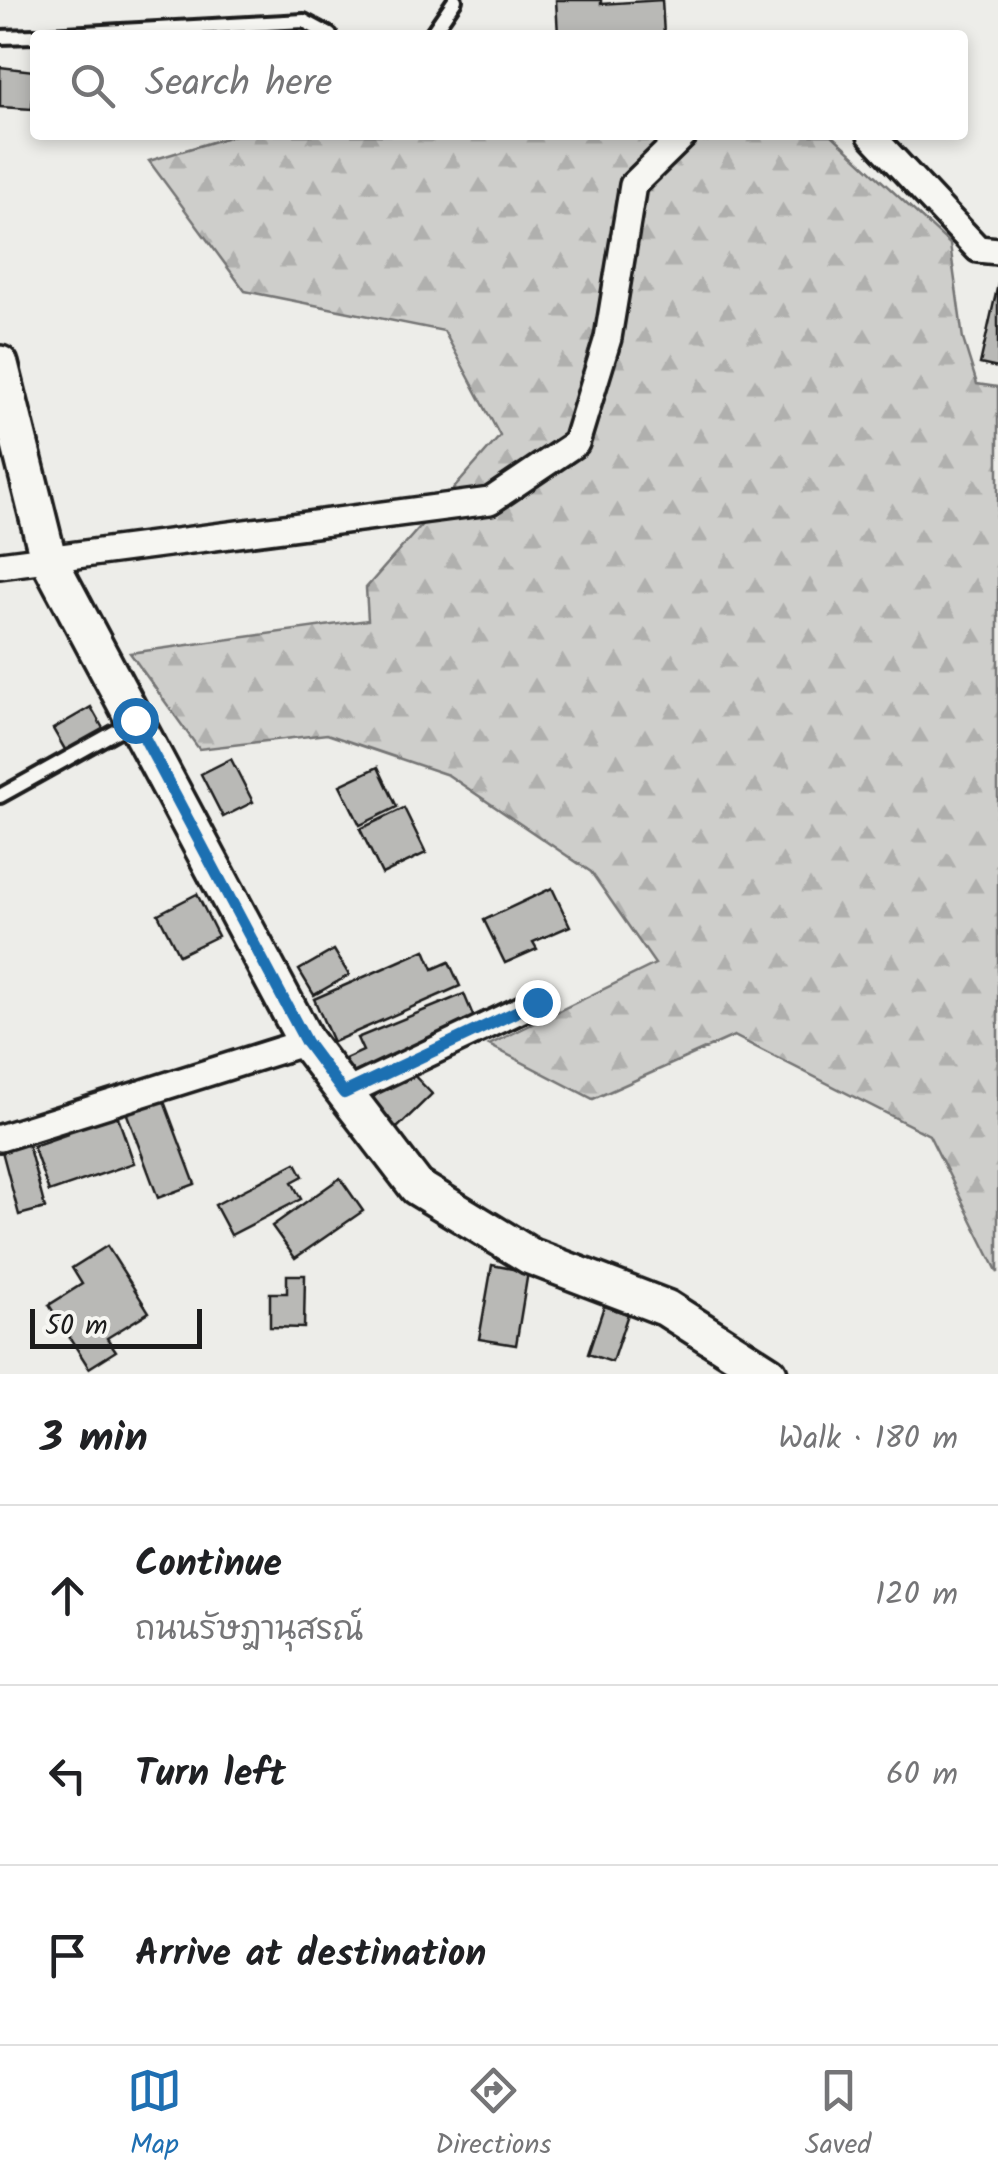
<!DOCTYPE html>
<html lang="en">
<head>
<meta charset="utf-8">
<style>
  :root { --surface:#fff; --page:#f6f6f6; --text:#202124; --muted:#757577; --line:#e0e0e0; --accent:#1f6fb2 }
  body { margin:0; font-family:Kalam,"Playpen Sans Thai",sans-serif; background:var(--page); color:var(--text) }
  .scale { position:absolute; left:30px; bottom:25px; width:172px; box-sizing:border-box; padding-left:10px; border:5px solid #1c1c1c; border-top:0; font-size:28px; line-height:35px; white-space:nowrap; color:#1c1c1c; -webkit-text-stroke:8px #f6f6f2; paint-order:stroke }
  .stop { position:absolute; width:30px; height:30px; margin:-22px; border:8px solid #1f6fb2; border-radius:50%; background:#fff }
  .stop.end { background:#1f6fb2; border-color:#fff; box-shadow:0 2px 10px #0008 }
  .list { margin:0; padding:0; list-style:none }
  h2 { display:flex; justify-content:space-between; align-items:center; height:130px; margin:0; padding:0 40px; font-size:42px }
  h2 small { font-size:32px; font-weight:400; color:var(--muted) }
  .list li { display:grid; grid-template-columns:65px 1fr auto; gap:30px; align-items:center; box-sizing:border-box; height:180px; padding:0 40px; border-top:2px solid var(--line) }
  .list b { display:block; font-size:38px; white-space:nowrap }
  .list p { margin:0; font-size:32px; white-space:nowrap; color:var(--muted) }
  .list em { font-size:32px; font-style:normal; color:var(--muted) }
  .icon { flex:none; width:55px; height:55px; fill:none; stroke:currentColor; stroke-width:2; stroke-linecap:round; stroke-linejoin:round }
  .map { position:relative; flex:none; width:998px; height:1374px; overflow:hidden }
  .search { position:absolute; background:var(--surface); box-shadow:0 5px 15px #0003; left:30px; right:30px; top:30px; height:110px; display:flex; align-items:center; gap:25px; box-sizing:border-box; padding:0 35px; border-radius:10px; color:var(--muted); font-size:38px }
  .sheet { height:670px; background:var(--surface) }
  nav { display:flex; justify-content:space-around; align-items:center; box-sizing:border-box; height:140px; border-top:2px solid var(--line); background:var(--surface); font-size:28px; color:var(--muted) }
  nav a { display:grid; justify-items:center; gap:5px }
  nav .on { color:var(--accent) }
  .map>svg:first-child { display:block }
  .forest { fill:url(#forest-firs); stroke:#757574; stroke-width:2.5 }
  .building { fill:#b9b9b6; stroke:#1c1c1c; stroke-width:2.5 }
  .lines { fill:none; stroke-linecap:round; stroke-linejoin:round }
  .lane-casing { stroke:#1c1c1c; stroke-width:20 }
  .street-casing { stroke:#1c1c1c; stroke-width:32 }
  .secondary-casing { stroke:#1c1c1c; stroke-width:42 }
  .lane { stroke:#f6f6f2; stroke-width:12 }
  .street { stroke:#f6f6f2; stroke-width:25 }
  .secondary { stroke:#f6f6f2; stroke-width:35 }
  .route { stroke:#1f6fb2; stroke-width:12 }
</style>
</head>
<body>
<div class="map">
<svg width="998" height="1374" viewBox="0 0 998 1374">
  <defs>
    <pattern id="forest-firs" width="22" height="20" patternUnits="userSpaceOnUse" patternTransform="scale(2.5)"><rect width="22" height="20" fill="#cececb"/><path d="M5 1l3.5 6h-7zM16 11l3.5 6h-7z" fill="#b0b0ae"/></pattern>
  </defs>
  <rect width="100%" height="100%" fill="#edede9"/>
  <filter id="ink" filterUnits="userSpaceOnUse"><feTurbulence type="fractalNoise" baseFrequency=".01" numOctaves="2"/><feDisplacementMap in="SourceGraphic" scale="20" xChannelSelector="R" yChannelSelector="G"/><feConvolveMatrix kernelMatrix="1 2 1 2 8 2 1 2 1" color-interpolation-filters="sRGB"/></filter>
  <g filter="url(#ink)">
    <!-- forest -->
    <path class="forest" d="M235,135h597l118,109 13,95 14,45 21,3v886l-69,-138 -195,-99 -141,63 -104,-54 166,-81 -64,-92 -143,-97 -121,-41 -128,15 -69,-96 238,-33 -2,-32 134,-152 -56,-105 -199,-40 -96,-130z"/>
    <!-- building -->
    <g class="building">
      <path d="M556,0h45v4l61,-4 2,35h-106z"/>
      <path d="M0,67l34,4 -2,38 -32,-2z"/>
      <path d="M998,284v84l-18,-4z"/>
      <path d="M91,707l14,25 -38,21 -14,-24z"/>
      <path d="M231,759l22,43 -30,15 -22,-43z"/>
      <path d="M378,767l19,40 -37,18 -20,-40z"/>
      <path d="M404,808l22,45 -44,21 -22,-45z"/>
      <path d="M552,888l18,38 -37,16 4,7 -32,14 -21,-43z"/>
      <path d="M197,894l21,42 -39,19 -21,-41z"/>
      <path d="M334,950l15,25 -35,20 -15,-25z"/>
      <path d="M425,950l8,19 16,-7 11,24 -127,56 -19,-43z"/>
      <path d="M464,994l13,31 -127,53 -7,-18 20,-9 -6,-13z"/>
      <path d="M406,1067l26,27 -40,39 -27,-28z"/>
      <path d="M162,1096l33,88 -37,14 -33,-89z"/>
      <path d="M115,1109l19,54 -85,29 -16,-46 35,-12 -3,-8z"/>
      <path d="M28,1144l17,64 -26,7 -17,-64z"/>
      <path d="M296,1163l7,13 -11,6 9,17 -70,36 -16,-30z"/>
      <path d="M340,1178l23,33 -68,47 -23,-32z"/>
      <path d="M107,1246l42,66 -42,26 9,13 -27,17 -40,-63 33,-21 -10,-16z"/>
      <path d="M492,1265l36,7 -12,73 -37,-6z"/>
      <path d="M287,1275h18l-1,53 -34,-1v-34h17z"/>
      <path d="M604,1306l24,8 -16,48 -24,-8z"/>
    </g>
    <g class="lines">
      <!-- lane casing -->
      <g class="lane-casing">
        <g id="lane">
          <path d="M48,35l256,-14 26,14"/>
          <path d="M431,35l24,-35"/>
          <path d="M0,37l35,-1"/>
          <path d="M0,796l133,-74"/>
        </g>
      </g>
      <!-- street casing -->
      <g class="street-casing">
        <g id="street">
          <path d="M871,135l107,114 20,2"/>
          <path d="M0,565l490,-64 86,-58 32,-105 25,-153 51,-50"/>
          <path d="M345,1093l192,-91"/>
          <path d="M0,1138l306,-96"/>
        </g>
      </g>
      <!-- secondary casing -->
      <g class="secondary-casing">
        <path id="secondary" d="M0,364l48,194 258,484 111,145 113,69 136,52 103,66"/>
      </g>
      <!-- lane -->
      <use href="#lane" class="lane"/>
      <!-- street -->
      <use href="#street" class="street"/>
      <!-- secondary -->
      <use href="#secondary" class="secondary"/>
    </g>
  </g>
  <g class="lines" filter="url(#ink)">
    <!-- route -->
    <path class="route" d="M135,720l171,322 38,51 193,-91"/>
  </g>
</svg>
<div class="scale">50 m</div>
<div class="stop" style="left:135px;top:720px"></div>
<div class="stop end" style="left:537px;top:1002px"></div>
<div class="search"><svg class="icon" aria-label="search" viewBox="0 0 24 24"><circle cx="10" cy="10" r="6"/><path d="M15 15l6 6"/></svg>Search here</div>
</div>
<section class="sheet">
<h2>3 min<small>Walk · 180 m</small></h2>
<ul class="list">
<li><svg class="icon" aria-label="ahead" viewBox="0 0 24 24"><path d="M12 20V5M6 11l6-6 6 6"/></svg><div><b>Continue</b><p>ถนนรัษฎานุสรณ์</p></div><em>120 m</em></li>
<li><svg class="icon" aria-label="left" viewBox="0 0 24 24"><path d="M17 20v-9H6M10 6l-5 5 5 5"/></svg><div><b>Turn left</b></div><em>60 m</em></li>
<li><svg class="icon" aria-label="arrive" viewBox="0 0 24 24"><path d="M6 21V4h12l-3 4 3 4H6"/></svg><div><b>Arrive at destination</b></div></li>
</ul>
</section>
<nav>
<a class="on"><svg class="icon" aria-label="map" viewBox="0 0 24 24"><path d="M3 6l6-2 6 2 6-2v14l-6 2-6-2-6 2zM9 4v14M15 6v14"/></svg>Map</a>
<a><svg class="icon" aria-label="directions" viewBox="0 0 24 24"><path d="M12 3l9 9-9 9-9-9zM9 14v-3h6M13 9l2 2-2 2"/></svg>Directions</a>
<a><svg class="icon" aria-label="saved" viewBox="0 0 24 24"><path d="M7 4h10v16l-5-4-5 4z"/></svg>Saved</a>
</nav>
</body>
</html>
